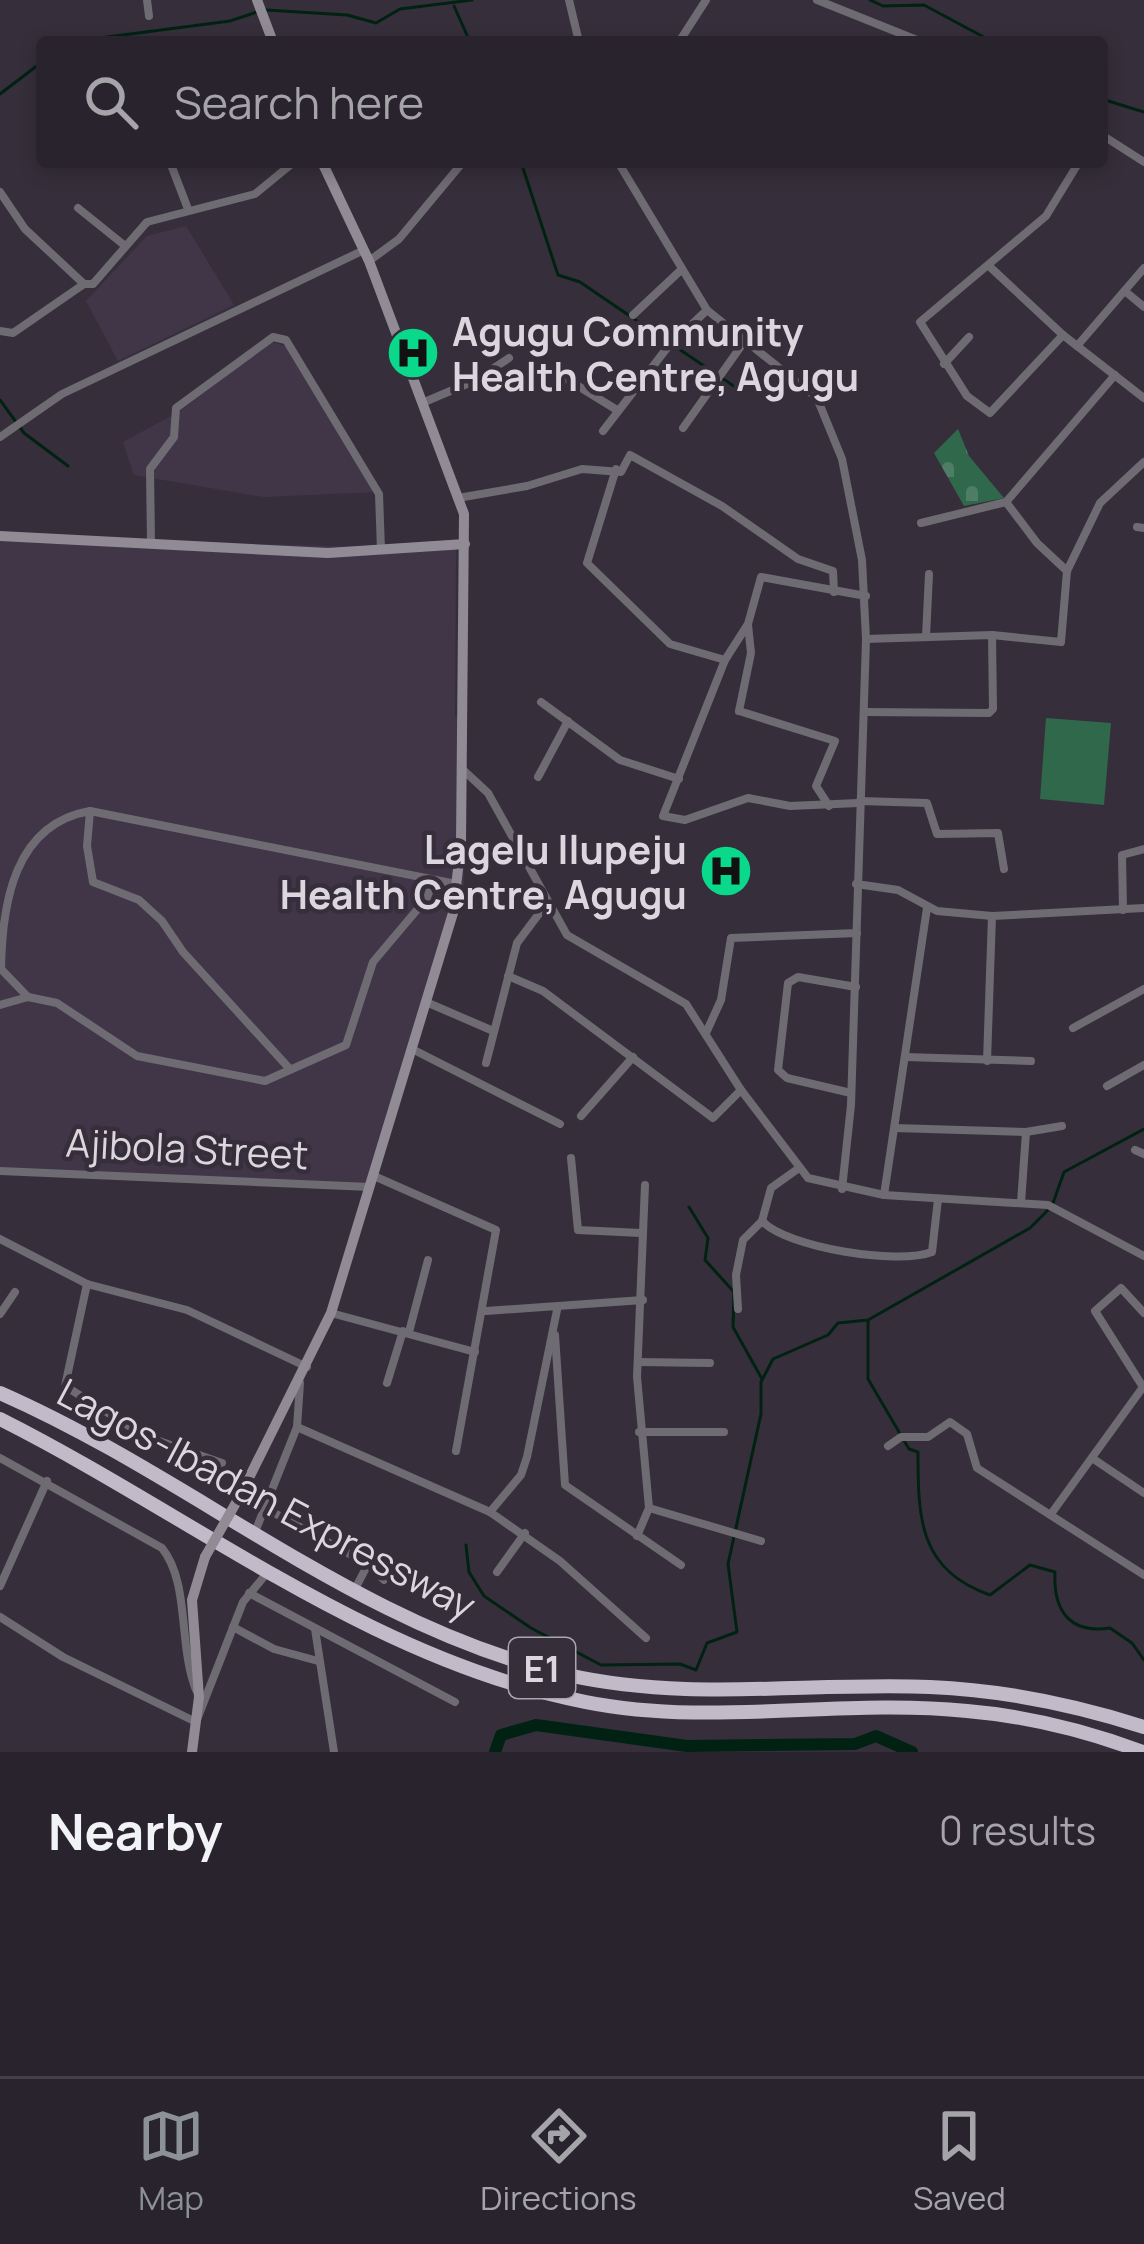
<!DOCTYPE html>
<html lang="en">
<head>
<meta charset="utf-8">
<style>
  :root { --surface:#28232c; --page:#342f38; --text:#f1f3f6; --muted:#a5a4a9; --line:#444048; --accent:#8c9099 }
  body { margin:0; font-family:Manrope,sans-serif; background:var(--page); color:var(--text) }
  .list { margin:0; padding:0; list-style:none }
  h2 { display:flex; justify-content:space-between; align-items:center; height:156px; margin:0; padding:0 48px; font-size:51px }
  h2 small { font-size:39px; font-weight:400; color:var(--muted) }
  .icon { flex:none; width:66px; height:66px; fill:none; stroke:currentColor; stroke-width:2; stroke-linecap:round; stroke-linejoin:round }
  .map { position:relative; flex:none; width:1144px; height:1752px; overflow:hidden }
  .search { position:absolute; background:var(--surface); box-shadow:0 6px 18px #0003; left:36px; right:36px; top:36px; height:132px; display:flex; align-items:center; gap:30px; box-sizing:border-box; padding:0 42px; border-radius:12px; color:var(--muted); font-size:45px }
  .sheet { height:324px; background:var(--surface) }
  nav { display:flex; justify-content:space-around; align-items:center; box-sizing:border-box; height:168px; border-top:3px solid var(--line); background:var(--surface); font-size:33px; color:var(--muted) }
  nav a { display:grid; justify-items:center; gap:6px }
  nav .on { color:var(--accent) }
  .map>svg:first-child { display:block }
  .built { fill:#403648 }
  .cemetery { fill:url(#cemetery-stones) }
  .pitch { fill:#2f684a }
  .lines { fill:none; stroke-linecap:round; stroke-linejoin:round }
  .stream { stroke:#012212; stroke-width:3 }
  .river { stroke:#012212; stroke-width:12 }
  .street { stroke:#6f6b72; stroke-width:8 }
  .secondary { stroke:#918b95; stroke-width:10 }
  .highway { stroke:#c2b9c9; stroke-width:14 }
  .secondary-bridge { stroke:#918b95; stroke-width:10 }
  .labels { text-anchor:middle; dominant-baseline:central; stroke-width:9; stroke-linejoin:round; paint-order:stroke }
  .shield { fill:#362f3b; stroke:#aaa5ae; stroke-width:3 }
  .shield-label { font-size:36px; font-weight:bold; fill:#dcd7df }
  .poi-label { font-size:39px; font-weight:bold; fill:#dcd7df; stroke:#362f3b; text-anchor:start }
  .street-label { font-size:39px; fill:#dcd7df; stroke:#362f3b }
</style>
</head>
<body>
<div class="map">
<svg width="1144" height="1752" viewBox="0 0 1144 1752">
  <defs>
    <pattern id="cemetery-stones" width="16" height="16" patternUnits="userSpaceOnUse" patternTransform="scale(3)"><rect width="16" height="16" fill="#2f684a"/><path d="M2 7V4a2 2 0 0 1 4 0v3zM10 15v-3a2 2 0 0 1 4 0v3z" fill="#4d7d64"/></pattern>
  </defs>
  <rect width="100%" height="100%" fill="#362f3b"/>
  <!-- built -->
  <g class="built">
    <path d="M186,226l48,79 -116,56 -32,-60 61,-65z"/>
    <path d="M271,342l17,5 87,145 -111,5 -130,-22 -11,-33 57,-31z"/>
    <path d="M0,538l456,11 -1,168h6l3,169 -94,301 -370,-19z"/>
    <path d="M725,848l15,1 -1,47 -17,-1 1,-6 -12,-3 4,-30z"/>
  </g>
  <!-- cemetery -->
  <path class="cemetery" d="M958,429l11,27 35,42 -40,8 -30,-53z"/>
  <!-- pitch -->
  <path class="pitch" d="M1046,718l65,5 -7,82 -64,-6z"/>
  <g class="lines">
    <!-- stream -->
    <g class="stream">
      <path d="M870,0l13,6 41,-1 69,37"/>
      <path d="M454,6l16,36"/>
      <path d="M266,10l81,5 29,8 24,-14 72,-9"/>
      <path d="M69,42l161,-21 27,-9"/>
      <path d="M0,94l42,-32"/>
      <path d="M1102,99l42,13"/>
      <path d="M521,162l37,113 22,7 88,60"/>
      <path d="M676,347l68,46"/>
      <path d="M0,400l24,33 44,33"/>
      <path d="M689,1207l19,31 -3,22 29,32 -1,35 29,52"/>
      <path d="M868,1321v58l41,70 9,3c0,67 1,118 72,143l40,-30 25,7c-2,39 15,62 55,56l22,15 12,17"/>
      <path d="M466,1545l3,27 15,24 47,32 70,37 79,-1 16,6 11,-27 30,-11 -9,-68 33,-150v-32l12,-23 55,-24 10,-12 30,-3 162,-92 22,-22 12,-34 80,-43"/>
    </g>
    <!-- river -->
    <path class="river" d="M495,1752l6,-17 35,-10 151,21 168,-2 21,-8 36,16"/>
    <!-- street -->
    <g class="street">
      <path d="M147,0l2,16"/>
      <path d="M569,0l10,42"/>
      <path d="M817,0l105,42"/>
      <path d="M150,40v2"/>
      <path d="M679,42l27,-42"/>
      <path d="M1102,135l42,27"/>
      <path d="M170,162l18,47"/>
      <path d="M618,162l89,148 110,88 25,61 20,101 4,79 -15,466 -9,84"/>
      <path d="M0,192l25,37 59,55"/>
      <path d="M78,208l46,37"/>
      <path d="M369,261l30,-22 64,-77"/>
      <path d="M989,266l74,69 81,63"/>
      <path d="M1126,292l18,15"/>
      <path d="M633,315l48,-45"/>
      <path d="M0,331l13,2 71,-49h9l54,-62 108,-28 39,-32"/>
      <path d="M1063,335l-73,78 -23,-17 -47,-74 126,-106 33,-54"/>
      <path d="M1077,346l67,-78"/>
      <path d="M944,364l25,-27"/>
      <path d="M565,378l52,32"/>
      <path d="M422,403l52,-22 35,-23"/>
      <path d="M683,428l61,-86"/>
      <path d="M603,431l64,-83 40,-38"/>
      <path d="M0,437l62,-43 302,-144"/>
      <path d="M616,469l-29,94 83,81 55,16"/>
      <path d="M458,498l69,-12 55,-17 39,3 9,-17 92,51 76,53 35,12 1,21"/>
      <path d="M1006,502l31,41 30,28"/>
      <path d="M921,523l85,-21 109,-127"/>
      <path d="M1137,527l7,1"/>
      <path d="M151,542l-1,-73 24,-32 2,-29 97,-71 13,3 93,154 2,56"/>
      <path d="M926,637l3,-63"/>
      <path d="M866,639l126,-4 69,7 6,-71 33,-68 44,-41"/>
      <path d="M541,702l79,58 59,19"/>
      <path d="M739,711l96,30 -19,45 13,20"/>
      <path d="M739,711l12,-58 -3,-28"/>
      <path d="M866,712l123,1 4,-4 -1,-74"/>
      <path d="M461,768l27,25 79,142 119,69 55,86 67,88 76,17 164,10 96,51"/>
      <path d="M538,777l30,-56"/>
      <path d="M860,801l67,2 10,31 61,-1 6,36"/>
      <path d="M858,803l-68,3 -42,-8 -63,22 -22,-4 62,-156 23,-36 13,-47 105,19"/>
      <path d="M856,884l42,6 39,21 55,5 152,-8"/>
      <path d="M1123,910l-1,-55 22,-6"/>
      <path d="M508,976l35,15 170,127 28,-28"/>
      <path d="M28,997l-27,-28c1,-65 13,-145 89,-158"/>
      <path d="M426,1002l65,28"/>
      <path d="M0,1005l28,-8 29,6 80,53 128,25 81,-36 27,-83 54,-64 6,-18"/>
      <path d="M1073,1028l71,-39"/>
      <path d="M706,1033l15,-33 10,-62 126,-5"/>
      <path d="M412,1049l148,75"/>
      <path d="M906,1057l125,4"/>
      <path d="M987,1061l5,-145"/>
      <path d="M486,1063l31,-120 30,-40"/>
      <path d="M288,1067l-105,-115 -21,-31 -23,-21 -46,-18 -6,-36 3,-35 366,73"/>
      <path d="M1107,1086l37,-21"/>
      <path d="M851,1093l-64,-15 -9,-8 10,-87 10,-6 58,10"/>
      <path d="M581,1116l52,-59"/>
      <path d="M895,1128l131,4 36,-6"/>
      <path d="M1135,1150l9,4"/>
      <path d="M571,1158l7,72 63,3"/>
      <path d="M0,1171l370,16"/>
      <path d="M374,1176l122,54 -40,221"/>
      <path d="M884,1195l43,-287"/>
      <path d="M1021,1203l5,-71"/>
      <path d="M762,1221c25,27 136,44 170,31l6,-53"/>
      <path d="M0,1239l87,45 100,26 120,57"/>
      <path d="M87,1284l-22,102 80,50 77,27"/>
      <path d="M738,1309l-2,-34 7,-35 19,-19 9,-33 28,-20"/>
      <path d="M486,1311l157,-11"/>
      <path d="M331,1313l144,39"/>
      <path d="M0,1314l15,-22"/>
      <path d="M409,1332l19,-72"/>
      <path d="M555,1335l10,150 116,80"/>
      <path d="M638,1362l72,1"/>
      <path d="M387,1383l16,-52"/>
      <path d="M1143,1387l-48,-76 26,-23 23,25"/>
      <path d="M297,1427l193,85 70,49 86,77"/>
      <path d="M639,1432h85"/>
      <path d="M888,1446l13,-9h27l22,-15 17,12 10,34 167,107"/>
      <path d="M0,1458l162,90c28,35 16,96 34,142"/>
      <path d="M1092,1458l52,35"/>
      <path d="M649,1508l112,33"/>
      <path d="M267,1509l101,55 16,16"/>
      <path d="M490,1512l31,-37 6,-18 30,-147"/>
      <path d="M1051,1514l92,-127"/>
      <path d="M255,1532l42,-105 3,-44"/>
      <path d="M637,1536l12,-28 -12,-131 8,-192"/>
      <path d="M497,1572l28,-39"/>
      <path d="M0,1586l47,-105"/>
      <path d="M355,1589l13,-25"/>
      <path d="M249,1593l206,109"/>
      <path d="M0,1617l63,40 133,65 47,-120 24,-29"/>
      <path d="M233,1627l41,22 44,12"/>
      <path d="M315,1629l19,123"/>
    </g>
    <!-- secondary -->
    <g class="secondary">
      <path d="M257,0l16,42"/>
      <path d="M0,536l328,17 137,-9"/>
      <path d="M241,1494l90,-181 122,-400 8,-70 3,-329 -95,-253 -47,-99"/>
      <path d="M192,1752l7,-55 -7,-97 13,-43"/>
    </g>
    <!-- highway -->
    <g class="highway">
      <path d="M0,1393c194,85 358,234 568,282 120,27 241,7 362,12 73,3 145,18 214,40"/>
      <path d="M0,1419c191,96 372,242 586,283 126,25 254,-4 381,9 59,5 120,20 176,41"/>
    </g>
    <!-- secondary-bridge -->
    <path class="secondary-bridge" d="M205,1557l36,-63"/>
  </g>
  <!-- icons -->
  <defs>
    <g id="hospital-disc" transform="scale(2.7)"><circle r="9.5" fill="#0ad98b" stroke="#362f3b"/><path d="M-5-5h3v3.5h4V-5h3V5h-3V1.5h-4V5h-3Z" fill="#111"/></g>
  </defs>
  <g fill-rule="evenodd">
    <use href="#hospital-disc" x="413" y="353"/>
    <use href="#hospital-disc" x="726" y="871"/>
  </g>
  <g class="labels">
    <!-- shield labels -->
    <rect class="shield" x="509" y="1638" width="66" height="60" rx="9"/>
    <g class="shield-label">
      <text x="542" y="1668">E1</text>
    </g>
    <!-- poi labels -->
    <g class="poi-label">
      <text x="452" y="331">Agugu Community<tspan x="452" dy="45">Health Centre, Agugu</tspan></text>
      <text x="687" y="849" text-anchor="end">Lagelu Ilupeju<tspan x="687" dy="45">Health Centre, Agugu</tspan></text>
    </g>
    <!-- street labels -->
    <g class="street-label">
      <text transform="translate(187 1148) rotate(3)">Ajibola Street</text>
      <text transform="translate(267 1498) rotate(28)">Lagos-Ibadan Expressway</text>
    </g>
  </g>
</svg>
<div class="search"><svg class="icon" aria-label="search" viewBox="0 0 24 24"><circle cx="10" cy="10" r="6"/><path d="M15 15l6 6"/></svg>Search here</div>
</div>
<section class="sheet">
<h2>Nearby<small>0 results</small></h2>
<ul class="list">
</ul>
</section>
<nav>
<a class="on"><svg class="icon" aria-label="map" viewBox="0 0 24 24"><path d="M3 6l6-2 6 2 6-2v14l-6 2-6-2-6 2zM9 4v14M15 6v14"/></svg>Map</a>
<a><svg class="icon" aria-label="directions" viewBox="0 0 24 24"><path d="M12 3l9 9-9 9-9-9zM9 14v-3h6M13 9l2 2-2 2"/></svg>Directions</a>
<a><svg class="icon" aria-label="saved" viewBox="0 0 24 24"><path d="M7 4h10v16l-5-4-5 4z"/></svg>Saved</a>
</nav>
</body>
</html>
